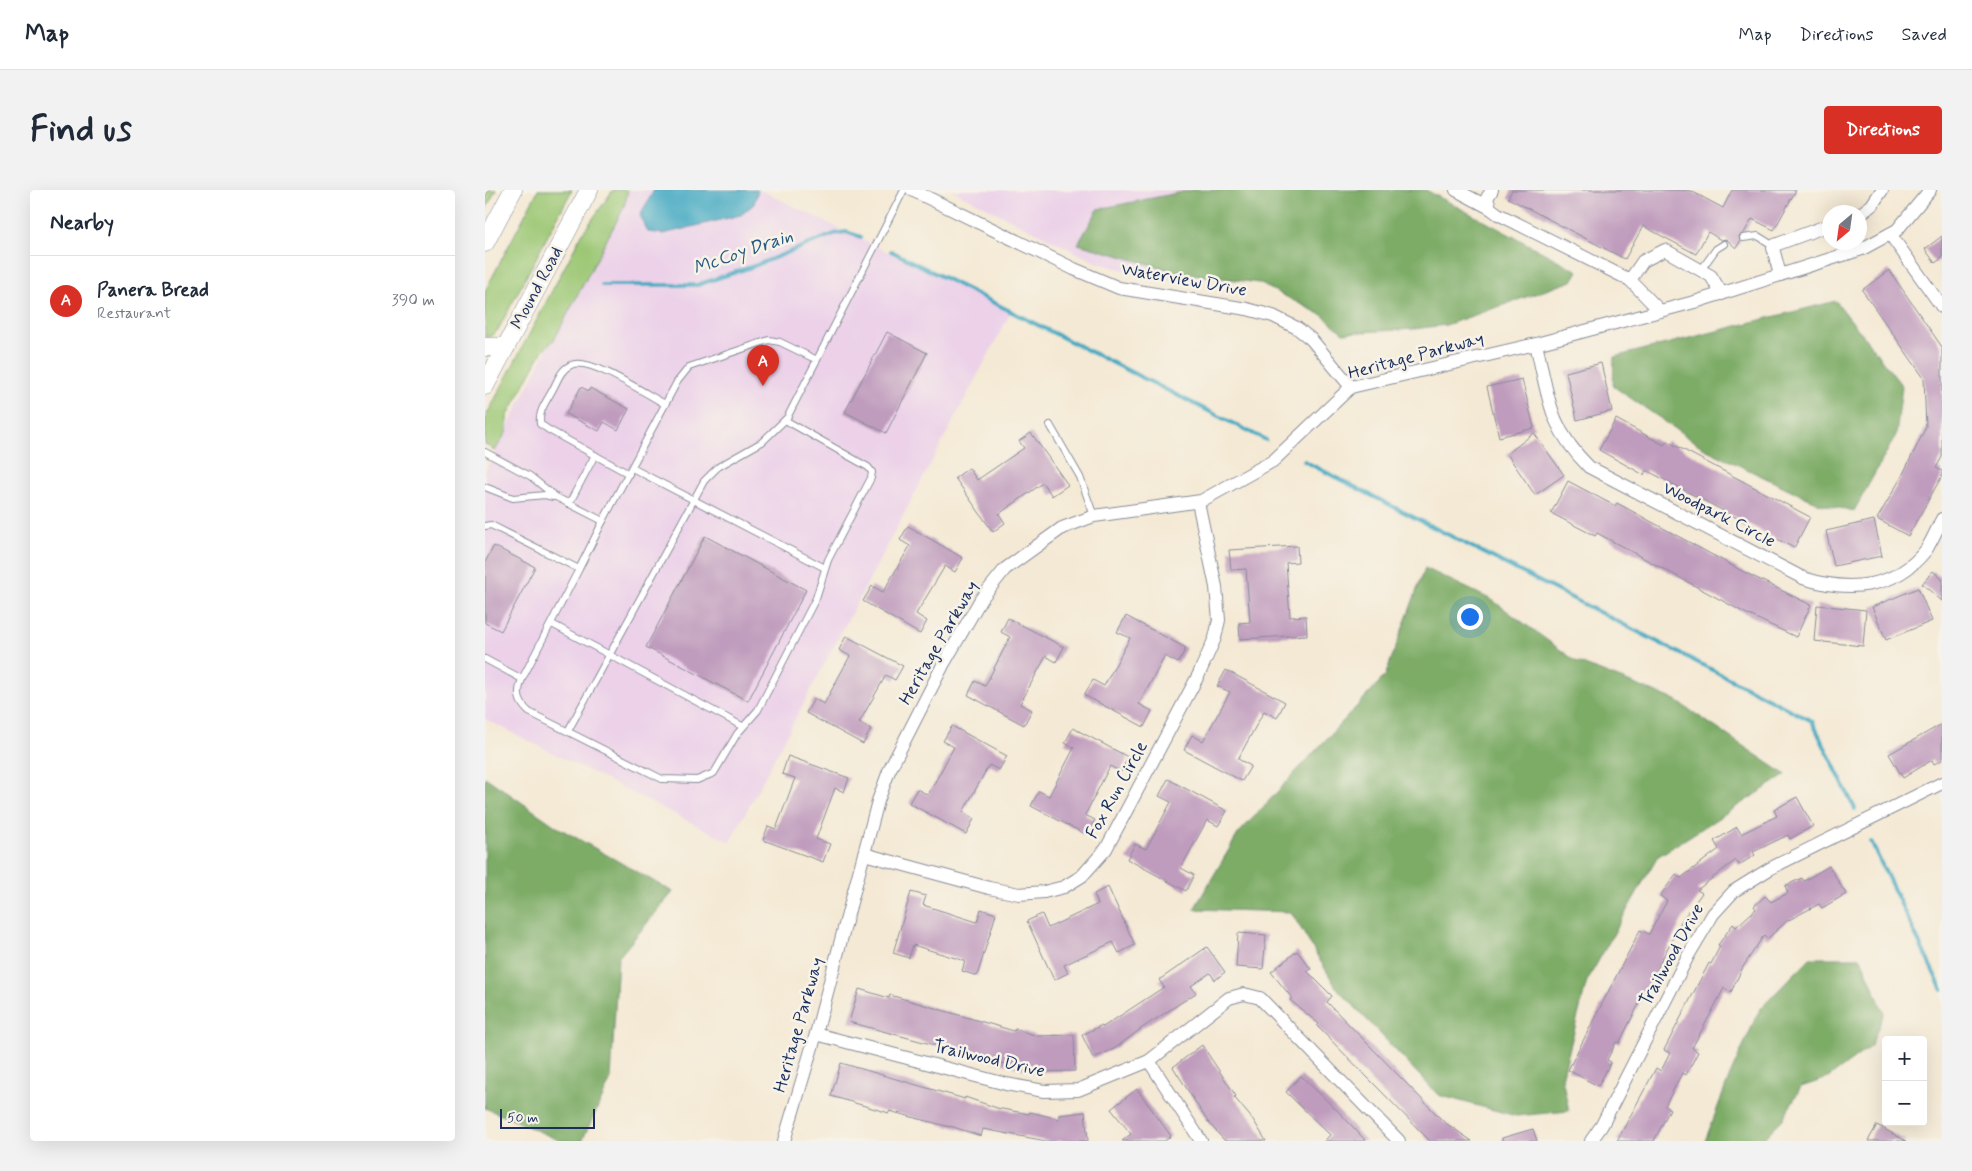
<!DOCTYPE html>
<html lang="en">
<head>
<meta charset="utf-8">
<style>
  :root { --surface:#fff; --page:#f2f2f3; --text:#1f2937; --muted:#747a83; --line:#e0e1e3; --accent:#d93025 }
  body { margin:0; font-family:Mynerve,sans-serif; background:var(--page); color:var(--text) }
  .controls { position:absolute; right:15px; bottom:15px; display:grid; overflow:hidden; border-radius:5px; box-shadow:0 5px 20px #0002 }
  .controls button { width:45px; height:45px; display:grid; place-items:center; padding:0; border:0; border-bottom:1px solid var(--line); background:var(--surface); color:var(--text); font:25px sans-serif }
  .compass { position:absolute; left:1337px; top:15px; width:45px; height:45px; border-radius:50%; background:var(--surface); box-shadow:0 5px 20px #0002; rotate:209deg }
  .scale { position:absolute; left:15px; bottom:12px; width:95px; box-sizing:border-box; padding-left:5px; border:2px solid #1b2f5e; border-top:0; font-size:14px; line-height:18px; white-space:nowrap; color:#1b2f5e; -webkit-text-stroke:4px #f7f3e8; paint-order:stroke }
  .you { position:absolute; left:984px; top:426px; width:18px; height:18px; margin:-12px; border:4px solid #fff; border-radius:50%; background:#1a73e8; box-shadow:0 0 0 8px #1a73e833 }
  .badge { display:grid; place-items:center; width:32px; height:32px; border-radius:50%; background:var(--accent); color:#fff; font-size:16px; font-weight:700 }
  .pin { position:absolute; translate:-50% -41px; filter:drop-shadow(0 1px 2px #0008) }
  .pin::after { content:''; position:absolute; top:26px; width:18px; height:15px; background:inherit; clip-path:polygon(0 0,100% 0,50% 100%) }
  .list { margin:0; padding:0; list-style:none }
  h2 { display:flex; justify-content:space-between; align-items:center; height:65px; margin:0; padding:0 20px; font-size:21px }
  h2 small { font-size:16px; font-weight:400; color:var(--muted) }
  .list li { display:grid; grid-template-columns:32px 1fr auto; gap:15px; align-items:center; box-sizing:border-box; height:90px; padding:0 20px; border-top:1px solid var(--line) }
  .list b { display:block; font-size:19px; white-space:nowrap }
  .list p { margin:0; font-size:16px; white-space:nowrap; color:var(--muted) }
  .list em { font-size:16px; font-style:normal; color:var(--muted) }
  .map { position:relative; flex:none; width:1457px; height:951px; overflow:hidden; border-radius:5px }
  header { display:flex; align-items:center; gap:30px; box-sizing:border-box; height:70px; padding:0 25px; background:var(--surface); border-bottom:1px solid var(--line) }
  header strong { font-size:24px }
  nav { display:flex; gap:28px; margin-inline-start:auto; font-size:18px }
  .intro { display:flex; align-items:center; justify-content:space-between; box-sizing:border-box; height:120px; padding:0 30px }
  h1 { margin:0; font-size:35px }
  .button { padding:12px 22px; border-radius:5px; background:var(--accent); color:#fff; font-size:18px; font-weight:700 }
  main { display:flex; gap:30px; padding:0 30px }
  aside { flex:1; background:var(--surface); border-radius:5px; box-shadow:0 5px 20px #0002 }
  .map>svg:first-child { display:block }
  .built { fill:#ecd1e9 }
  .green { fill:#9cc774; stroke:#5c7b69 }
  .forest { fill:#7dac66; stroke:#4c6e62 }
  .water { fill:#42a9c2; stroke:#2e6c90 }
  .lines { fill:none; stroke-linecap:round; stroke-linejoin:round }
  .stream { stroke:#42a9c2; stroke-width:4 }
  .building { fill:#bf9bbd }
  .lane-casing { stroke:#888c99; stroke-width:8 }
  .street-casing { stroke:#888c99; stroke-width:14 }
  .secondary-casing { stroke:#888c99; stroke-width:19 }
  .lane { stroke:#fff; stroke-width:6 }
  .street { stroke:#fff; stroke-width:12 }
  .secondary { stroke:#fff; stroke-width:18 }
  .labels { text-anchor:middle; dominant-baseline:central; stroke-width:5; stroke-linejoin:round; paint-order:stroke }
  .street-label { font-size:18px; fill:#1b2f5e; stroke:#f7f3e8 }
  .water-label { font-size:19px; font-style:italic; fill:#295a81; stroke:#f7f3e8 }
</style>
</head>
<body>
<header>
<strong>Map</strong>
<nav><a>Map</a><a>Directions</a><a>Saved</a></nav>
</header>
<div class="intro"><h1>Find us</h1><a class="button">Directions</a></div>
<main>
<aside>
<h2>Nearby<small></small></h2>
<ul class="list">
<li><span class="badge">A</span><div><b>Panera Bread</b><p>Restaurant</p></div><em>390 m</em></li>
</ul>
</aside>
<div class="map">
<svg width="1457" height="951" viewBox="0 0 1457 951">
  <rect width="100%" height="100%" fill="#f7f3e8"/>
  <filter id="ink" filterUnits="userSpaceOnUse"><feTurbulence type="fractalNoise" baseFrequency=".02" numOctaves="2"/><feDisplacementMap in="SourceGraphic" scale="10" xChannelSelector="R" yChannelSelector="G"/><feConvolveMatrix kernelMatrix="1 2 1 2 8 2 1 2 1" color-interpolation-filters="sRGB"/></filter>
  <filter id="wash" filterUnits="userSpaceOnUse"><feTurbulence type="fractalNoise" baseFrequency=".0096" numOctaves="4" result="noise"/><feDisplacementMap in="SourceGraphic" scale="20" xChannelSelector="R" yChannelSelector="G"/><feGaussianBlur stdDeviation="1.12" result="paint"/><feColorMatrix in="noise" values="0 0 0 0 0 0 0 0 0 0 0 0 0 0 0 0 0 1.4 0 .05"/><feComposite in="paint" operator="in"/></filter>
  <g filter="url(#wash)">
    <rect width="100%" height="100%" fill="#f4e9d4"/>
    <!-- built -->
    <g class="built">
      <path d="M142,0h133l251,122 -281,530 -245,-123v-247z"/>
      <path d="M467,0h268l-47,90 -23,-3 -55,-15z"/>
    </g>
    <!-- green -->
    <g class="green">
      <path d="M3,0h8l-11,21v-15z"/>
      <path d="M53,0h34l-74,140 -7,6 -6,1v-46z"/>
      <path d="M128,0h15l-4,17 -70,133 -11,10 -36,67v14l-12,20 -10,-7v-26l97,-184z"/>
    </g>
    <!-- forest -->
    <g class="forest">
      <path d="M707,0h234l152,81 -6,10 -126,44 -32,4 -71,4 -21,-18 -63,-32 -82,-11 -99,-28 20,-35z"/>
      <path d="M1351,111l66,85 -6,49 -42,76 -34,-7 -115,-55 -92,-63 1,-29z"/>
      <path d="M940,378l67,32 85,62 98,38 111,75 -129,82 -70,124 -25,97 7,33 -53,5 -78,-21 -102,-108 -45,-75 -97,-3 44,-75 147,-158z"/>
      <path d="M0,587l72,50 116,65 -55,66 -7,121 -29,62h-21l-76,-33z"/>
      <path d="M1325,768h51l23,55 -13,33 -43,32 -27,9 -19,33 -16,16 -2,5h-59l25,-66 30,-66z"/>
    </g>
    <!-- water -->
    <path class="water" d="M169,0h104l-4,14 -13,11 -78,19 -15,-2 -8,-17z"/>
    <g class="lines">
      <!-- stream -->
      <g class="stream">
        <path d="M406,61l375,189"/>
        <path d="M117,95h95l57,-19 80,-32 12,-2 15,5"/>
        <path d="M819,271l508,260 43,88"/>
        <path d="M1386,652l71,148"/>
      </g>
    </g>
    <g id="blocks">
      <!-- building -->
      <g class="building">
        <path d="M1027,0h177l34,18 9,-18h64l-22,40 -22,-11 -8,14 -5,3 1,6 -4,6 -10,-9 -5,1 -13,-8 -12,22 -53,-28 -18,33 -117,-61z"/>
        <path d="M1457,46v22l-7,5 -10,-14z"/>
        <path d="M1404,80l53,77v110l-6,11 6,3v5l-34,60 -31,-17 25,-43 24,-49 -2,-49 -62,-88z"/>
        <path d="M402,142l40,21 -41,80 -41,-21z"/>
        <path d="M1116,173l11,48 -35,9 -11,-48z"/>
        <path d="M1037,189l12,49 -35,9 -12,-50z"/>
        <path d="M96,197l8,4 1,-3 39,21 -11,21 -14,-8 -5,9 -33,-17z"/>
        <path d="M1131,229l48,26 3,-4 143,76 -16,31 -148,-78 -2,5 -45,-25z"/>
        <path d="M546,243l37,52 -16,11 -9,-13 -44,31 6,9 -12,9 -38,-54 14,-10 8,12 47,-32 -5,-7z"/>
        <path d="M1049,243l30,42 -29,20 -28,-41z"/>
        <path d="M1083,291l47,25 2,-3 123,67 71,35 -15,32 -51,-24 -148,-80 -2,3 -44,-23z"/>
        <path d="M1389,330l8,36 -48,10 -8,-35z"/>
        <path d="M423,336l55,32 -8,14 -10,-6 -29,48 11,7 -7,13 -57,-33 9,-15 11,6 27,-46 -10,-6z"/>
        <path d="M220,346l101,54 -58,111 -102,-54z"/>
        <path d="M9,356l41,21 -34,64 -16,-8v-61z"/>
        <path d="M812,356l1,16 -12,1 4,54 16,-1 1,19 -67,4 -1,-16 11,-1 -4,-53 -15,1 -2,-20z"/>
        <path d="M1448,381l9,8v22l-20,-17z"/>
        <path d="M1433,398l14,33 -46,19 -14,-33z"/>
        <path d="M1332,415l49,5 -3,36 -49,-5z"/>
        <path d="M641,426l60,32 -8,15 -13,-7 -26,48 13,7 -8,16 -60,-32 9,-15 11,6 26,-48 -13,-6z"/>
        <path d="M523,428l56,29 -8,15 -10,-6 -26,48 12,6 -8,15 -56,-30 7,-14 10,5 25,-49 -9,-5z"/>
        <path d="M361,446l57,30 -8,14 -9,-5 -27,48 12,6 -8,15 -57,-31 8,-14 10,5 26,-48 -11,-6z"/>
        <path d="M741,480l59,32 -8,16 -13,-7 -26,48 13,7 -9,15 -58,-31 8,-15 11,6 27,-49 -13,-6z"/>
        <path d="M1457,534v36l-8,4 -2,-4 -29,18 -14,-24z"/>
        <path d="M467,536l55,30 -8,14 -10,-5 -26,47 11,7 -8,15 -57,-31 8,-14 11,6 26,-48 -11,-6z"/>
        <path d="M588,538l55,29 -7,15 -11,-6 -25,49 10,5 -8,15 -56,-29 8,-15 10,5 25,-48 -9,-5z"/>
        <path d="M303,566l61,22 -5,14 -9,-4 -19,51 14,5 -7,18 -60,-22 5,-14 8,3 19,-51 -13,-4z"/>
        <path d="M683,589l59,32 -9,15 -11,-6 -26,48 13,7 -8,16 -59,-32 8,-15 11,5 25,-47 -12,-6z"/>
        <path d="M1312,607l16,29 -23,13 -2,-4 -35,17 2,3 -16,10 -3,-5 -39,30 5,3 -20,27 -63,123 -3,-1 -9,18 4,2 -13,24 -30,-16 72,-140 9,4 18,-33 -7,-5 16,-22 5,4 38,-29 -5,-8 23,-14 4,7 36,-18 -3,-6z"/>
        <path d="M1344,676l17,28 -24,14 -3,-4 -32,17 -20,18 -3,-4 -21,32 -12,25 -7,-4 -14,27 -18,33 6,4 -12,23 -4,-2 -17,33 5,3 -16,32h-37l39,-73 5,3 9,-18 -6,-3 45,-87 2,1 9,-18 -2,-1 15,-21 3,3 20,-18 -2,-3 11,-10 6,6 17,-9 -3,-7 17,-8 2,3z"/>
        <path d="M623,697l27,58 -16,8 -6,-11 -49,23 4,8 -14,7 -27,-59 15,-7 6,14 50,-24 -4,-10z"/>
        <path d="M426,702l15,4 -3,9 54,17 4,-13 15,5 -19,62 -15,-5 3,-10 -52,-16 -4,13 -16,-5z"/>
        <path d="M753,743l28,2 -3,34 -27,-2z"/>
        <path d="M722,757l18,25 -10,8 -5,-7 -19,13 5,7 -54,35 -28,21 -21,9 -11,-23 20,-10 1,2 61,-40 -5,-7z"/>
        <path d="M812,761l14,18 -4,2 25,25 -5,6 117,120 28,19h-42l-113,-115 2,-2 -29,-24 2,-2 -21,-26z"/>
        <path d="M374,799l30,9 1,-3 124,36 1,-2 22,7 37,-1 1,36 -40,1 -186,-50z"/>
        <path d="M717,855l34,51 -2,1 20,24 12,20h-41l-17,-19 -35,-55z"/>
        <path d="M356,873l124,36v-2l32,11 32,6 1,-2 29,7v-4l26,-3 3,29h-42l-63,-12 -2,7 -31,-10v1l-61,-16v2l-58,-17z"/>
        <path d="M816,886l39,37 26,28h-42l6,-6 -44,-43z"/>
        <path d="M652,899l34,47 -6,5h-43l9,-7 -20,-25z"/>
        <path d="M1392,935l29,16h-38z"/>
        <path d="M1048,939l4,12h-35v-3z"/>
      </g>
    </g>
  </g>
  <g filter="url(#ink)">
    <use href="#blocks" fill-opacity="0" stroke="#888c99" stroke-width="1"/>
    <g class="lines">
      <!-- lane casing -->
      <g class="lane-casing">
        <g id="lane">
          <path d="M1258,48l15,-2 16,10"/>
          <path d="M1216,80l15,-21 8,-5"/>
          <path d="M565,235l30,52 14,39"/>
          <path d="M0,262l45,24 26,21 47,24 -24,48 -88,-44 -6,1"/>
          <path d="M147,278l193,100"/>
          <path d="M144,284l-80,-44 -9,-6c-2,-13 7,-23 13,-35 5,-9 8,-20 18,-24 18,-9 75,29 94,39"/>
          <path d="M0,297l28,11 32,-3 8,2"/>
          <path d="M84,314l26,-49"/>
          <path d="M118,331l74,-139 12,-15 80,-27 11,2 37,18"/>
          <path d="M94,379l-57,110c-5,14 -5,22 7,33l133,67 35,1 17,-7 23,-39 21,-24 58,-112 12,-38 43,-82 1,-6 -4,-5 -83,-47"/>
          <path d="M67,434l190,102"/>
          <path d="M0,469l37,20"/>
          <path d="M83,541l136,-250 14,-14 44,-25 25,-24 117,-228"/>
        </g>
      </g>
      <!-- street casing -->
      <g class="street-casing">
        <g id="street">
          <path d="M427,0l162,79 45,19 128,21 26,7 24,12 14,11 40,48"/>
          <path d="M971,0l34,18"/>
          <path d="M1007,0l-5,8 3,10 8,6 132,66 30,31"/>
          <path d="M1374,25l13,-10 10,-15"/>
          <path d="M1405,44l52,73"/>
          <path d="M1295,85l-7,-27 2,-3 54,-20"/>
          <path d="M1145,90l13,-19 22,-11 46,26 11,18"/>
          <path d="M1051,154c13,54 12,82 53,123l214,111c44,14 92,12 123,-28 6,-9 11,-21 16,-31"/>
          <path d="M379,664l125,34 30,6 25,-2 20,-5 18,-11 24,-27 93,-175 16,-36 4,-18 -3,-33 -18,-85"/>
          <path d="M331,844l190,50 38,7 34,-1 71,-29 80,-63 15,-4 16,4 139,143"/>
          <path d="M664,871l52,80"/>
          <path d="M299,951l32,-107 62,-233 11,-30 54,-106 38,-66 24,-30 57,-41 32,-12 107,-15 72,-40 78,-74 185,-43 162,-43 164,-52 35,-19 33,-40"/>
          <path d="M1106,951l11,-16 86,-169 25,-42 21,-23 37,-23 171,-85"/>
        </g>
      </g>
      <!-- secondary casing -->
      <g class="secondary-casing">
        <g id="secondary">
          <path d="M0,53l28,-53"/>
          <path d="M0,157h21"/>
          <path d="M0,196l104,-196"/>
        </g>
      </g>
      <!-- lane -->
      <use href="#lane" class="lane"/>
      <!-- street -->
      <use href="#street" class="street"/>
      <!-- secondary -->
      <use href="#secondary" class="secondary"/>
    </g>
  </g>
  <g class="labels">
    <!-- street labels -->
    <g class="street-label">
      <text transform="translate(699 90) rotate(10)">Waterview Drive</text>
      <text transform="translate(52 98) rotate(-62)">Mound Road</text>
      <text transform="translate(931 166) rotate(-15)">Heritage Parkway</text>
      <text transform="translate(1234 325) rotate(27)">Woodpark Circle</text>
      <text transform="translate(454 453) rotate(-60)">Heritage Parkway</text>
      <text transform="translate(632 600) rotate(-61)">Fox Run Circle</text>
      <text transform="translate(1187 765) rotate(-61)">Trailwood Drive</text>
      <text transform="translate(314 835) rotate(-74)">Heritage Parkway</text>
      <text transform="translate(504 869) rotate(13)">Trailwood Drive</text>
    </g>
    <!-- water labels -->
    <g class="water-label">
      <text transform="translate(258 62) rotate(-19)">McCoy Drain</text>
    </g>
  </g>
</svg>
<div class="controls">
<button>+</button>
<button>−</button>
</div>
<svg class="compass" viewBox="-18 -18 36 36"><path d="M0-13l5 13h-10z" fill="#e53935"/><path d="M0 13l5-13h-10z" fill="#747a83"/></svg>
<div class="scale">50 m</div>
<div class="you"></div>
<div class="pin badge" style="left:278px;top:196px">A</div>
</div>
</main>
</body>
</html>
